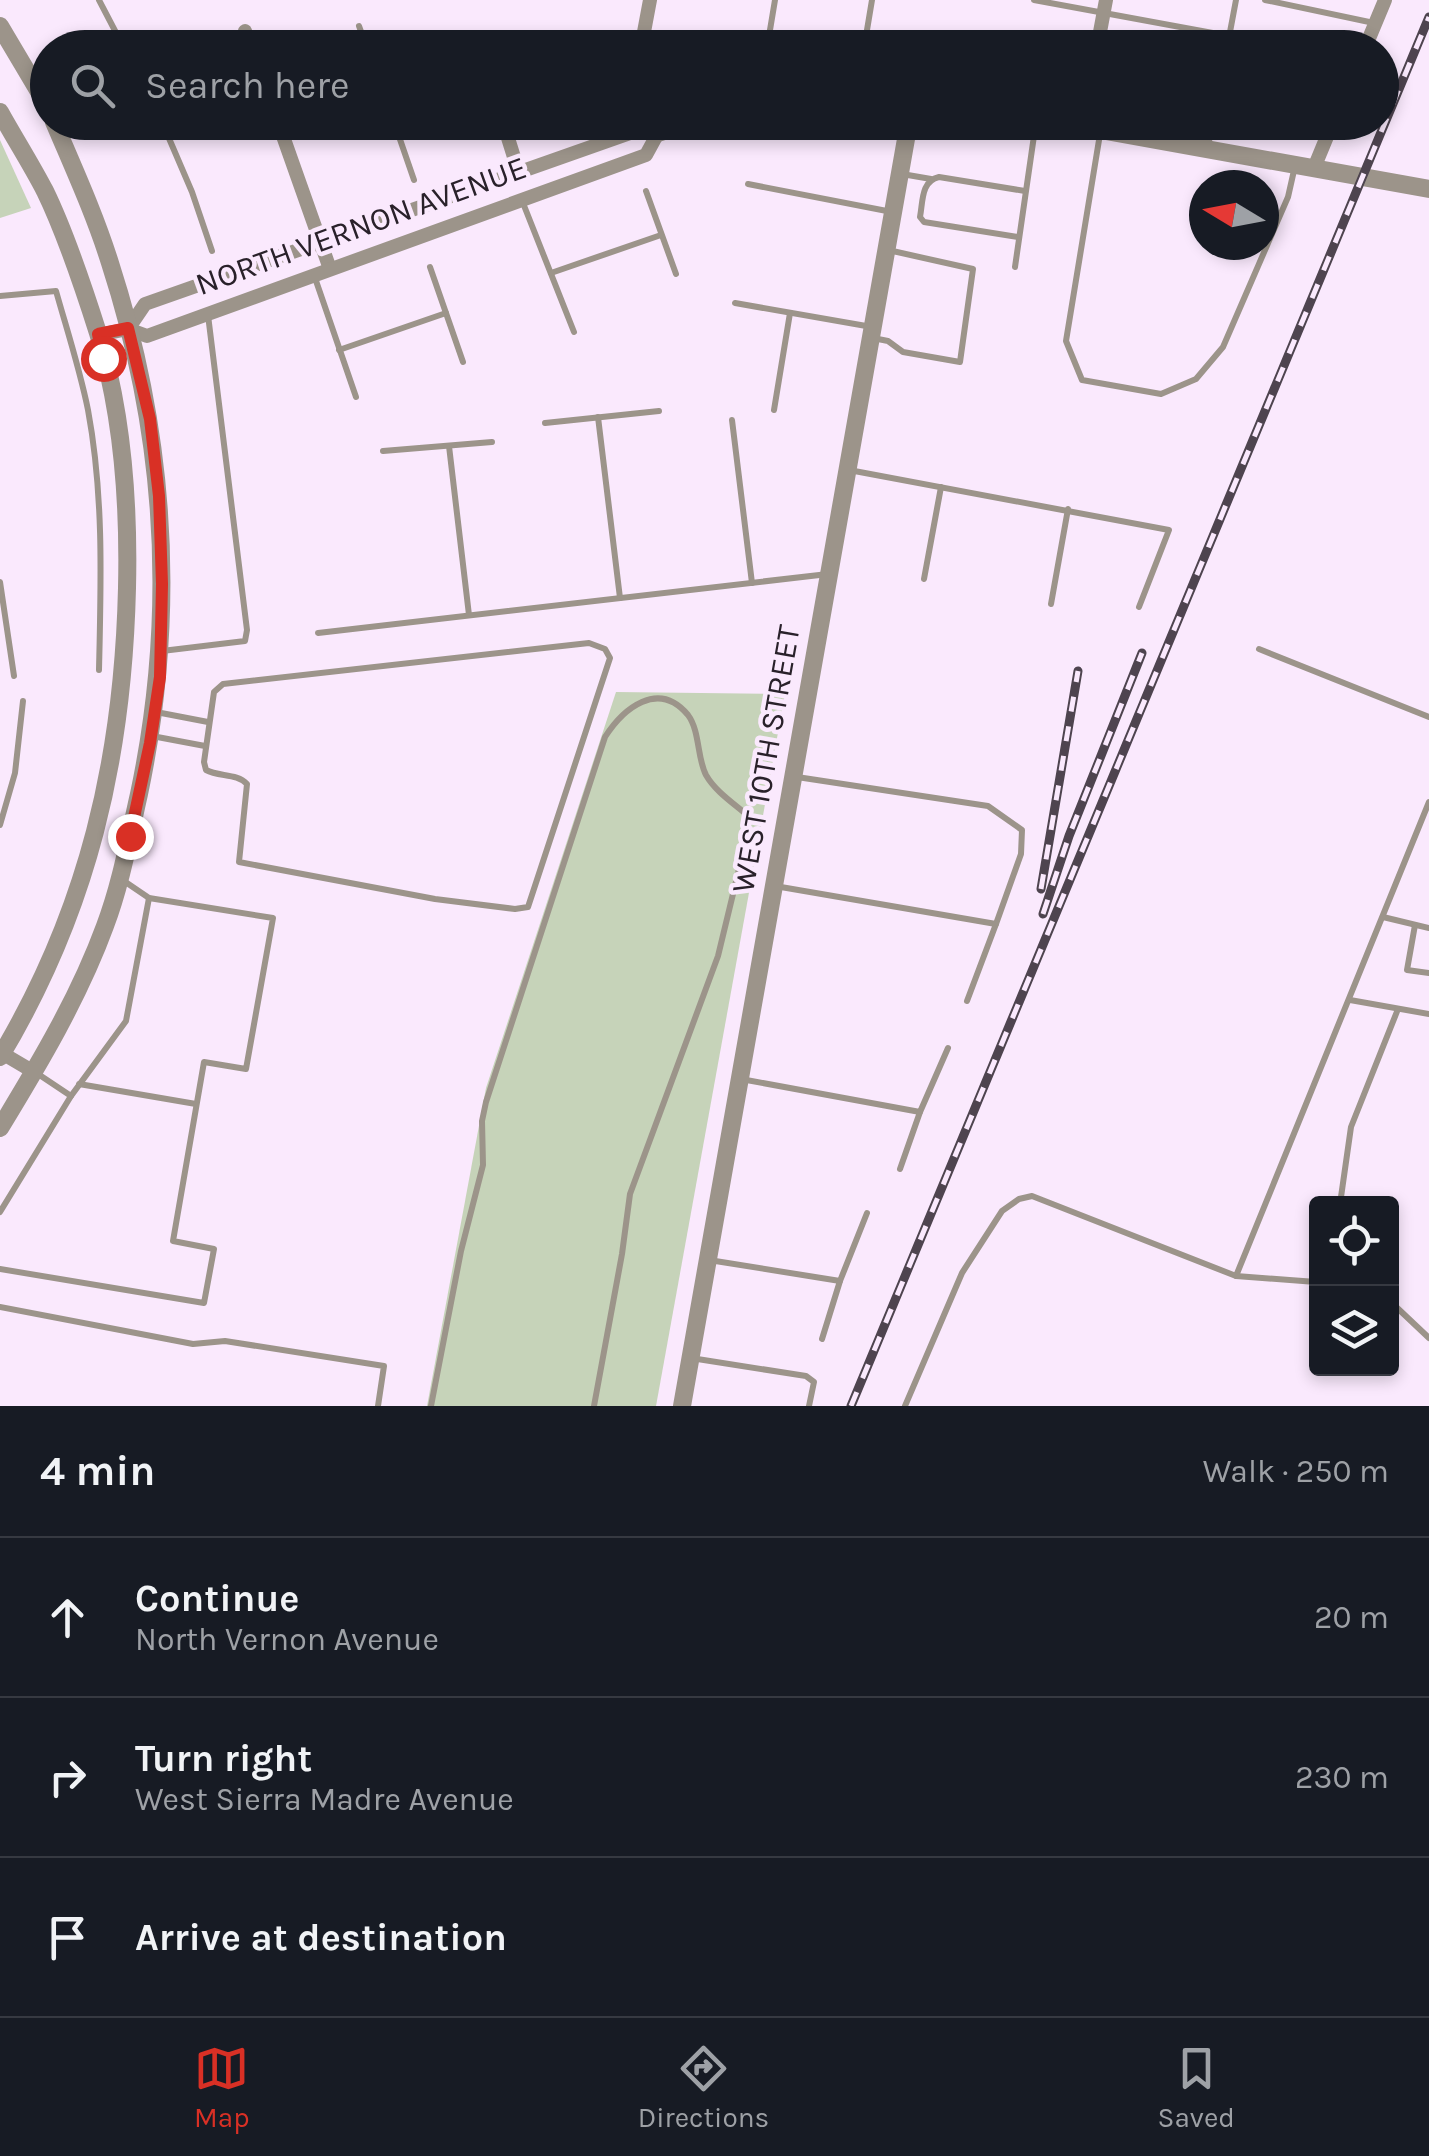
<!DOCTYPE html>
<html lang="en">
<head>
<meta charset="utf-8">
<style>
  :root { --surface:#171b24; --page:#20242c; --text:#f1f3f6; --muted:#9ea1a6; --line:#363941; --accent:#d93025 }
  body { margin:0; font-family:Karla,sans-serif; background:var(--page); color:var(--text) }
  .controls { position:absolute; right:30px; bottom:30px; display:grid; overflow:hidden; border-radius:10px; box-shadow:0 5px 15px #0003 }
  .controls button { width:90px; height:90px; display:grid; place-items:center; padding:0; border:0; border-bottom:2px solid var(--line); background:var(--surface); color:var(--text); font:50px sans-serif }
  .compass { position:absolute; left:1189px; top:170px; width:90px; height:90px; border-radius:50%; background:var(--surface); box-shadow:0 5px 15px #0003; rotate:280deg }
  .stop { position:absolute; width:30px; height:30px; margin:-22px; border:8px solid #d93025; border-radius:50%; background:#fff }
  .stop.end { background:#d93025; border-color:#fff; box-shadow:0 2px 10px #0008 }
  .list { margin:0; padding:0; list-style:none }
  h2 { display:flex; justify-content:space-between; align-items:center; height:130px; margin:0; padding:0 40px; font-size:42px }
  h2 small { font-size:32px; font-weight:400; color:var(--muted) }
  .list li { display:grid; grid-template-columns:65px 1fr auto; gap:30px; align-items:center; box-sizing:border-box; height:160px; padding:0 40px; border-top:2px solid var(--line) }
  .list b { display:block; font-size:38px; white-space:nowrap }
  .list p { margin:0; font-size:32px; white-space:nowrap; color:var(--muted) }
  .list em { font-size:32px; font-style:normal; color:var(--muted) }
  .icon { flex:none; width:55px; height:55px; fill:none; stroke:currentColor; stroke-width:2; stroke-linecap:round; stroke-linejoin:round }
  .map { position:relative; flex:none; width:1429px; height:1406px; overflow:hidden }
  .search { position:absolute; background:var(--surface); box-shadow:0 5px 15px #0003; left:30px; right:30px; top:30px; height:110px; display:flex; align-items:center; gap:25px; box-sizing:border-box; padding:0 35px; border-radius:55px; color:var(--muted); font-size:38px }
  .sheet { height:610px; background:var(--surface) }
  nav { display:flex; justify-content:space-around; align-items:center; box-sizing:border-box; height:140px; border-top:2px solid var(--line); background:var(--surface); font-size:28px; color:var(--muted) }
  nav a { display:grid; justify-items:center; gap:5px }
  nav .on { color:var(--accent) }
  .map>svg:first-child { display:block }
  .green { fill:#c6d3b9 }
  .lines { fill:none; stroke-linecap:round; stroke-linejoin:round }
  .service { stroke:#9c948a; stroke-width:6 }
  .minor { stroke:#9c948a; stroke-width:14 }
  .tertiary { stroke:#9c948a; stroke-width:18 }
  .rail-casing { stroke:#4e444f; stroke-width:9 }
  .rail { stroke:#fae9fd; stroke-width:5; stroke-dasharray:15; stroke-linecap:butt }
  .route { stroke:#d93025; stroke-width:12 }
  .labels { text-anchor:middle; dominant-baseline:central; stroke-width:9; stroke-linejoin:round; paint-order:stroke }
  .street-label { font-size:32px; fill:#29212a; stroke:#fae9fd }
</style>
</head>
<body>
<div class="map">
<svg width="1429" height="1406" viewBox="0 0 1429 1406">
  <rect width="100%" height="100%" fill="#fae9fd"/>
  <!-- green -->
  <g class="green">
    <path d="M0,140l31,68 -31,10z"/>
    <path d="M616,692l169,2 -129,712h-229l59,-318z"/>
  </g>
  <g class="lines">
    <!-- service -->
    <g class="service">
      <path d="M99,0l25,48"/>
      <path d="M1034,0l195,36"/>
      <path d="M1265,0l109,23"/>
      <path d="M359,26l8,22"/>
      <path d="M487,41l33,7"/>
      <path d="M767,48l8,-48"/>
      <path d="M864,48l8,-48"/>
      <path d="M1227,48l9,-48"/>
      <path d="M162,122l30,70 20,59"/>
      <path d="M394,122l20,58"/>
      <path d="M1100,134l-34,207 16,39 79,14 35,-15 27,-32 65,-150 7,-31"/>
      <path d="M1208,146l5,-24"/>
      <path d="M902,174l29,5"/>
      <path d="M748,184l144,28"/>
      <path d="M646,191l30,83"/>
      <path d="M523,203l51,129"/>
      <path d="M1018,237l-94,-15 -4,-5c3,-16 1,-36 19,-40l86,14"/>
      <path d="M430,267l33,95"/>
      <path d="M1015,267l21,-145"/>
      <path d="M551,273l110,-38"/>
      <path d="M314,275l42,122"/>
      <path d="M0,296l56,-5c11,39 24,79 32,119 16,86 13,173 11,260"/>
      <path d="M735,303l137,24"/>
      <path d="M873,338l15,3 15,11 57,10 13,-93 -85,-19"/>
      <path d="M339,350l107,-37"/>
      <path d="M774,410l16,-97"/>
      <path d="M598,417l22,181"/>
      <path d="M732,420l20,163"/>
      <path d="M545,423l114,-12"/>
      <path d="M449,446l20,169"/>
      <path d="M383,451l109,-9"/>
      <path d="M849,470l320,60 -30,77"/>
      <path d="M924,579l17,-92"/>
      <path d="M0,582l14,94"/>
      <path d="M1051,604l17,-95"/>
      <path d="M318,633l510,-59"/>
      <path d="M589,643l16,6 5,9 -82,249 -13,2 -80,-10 -196,-37 8,-78c-10,-11 -28,-7 -41,-14l-2,-8 10,-70 9,-8z"/>
      <path d="M1259,649l170,68"/>
      <path d="M162,651l83,-10 2,-11 -39,-315"/>
      <path d="M156,712l52,10"/>
      <path d="M152,736l53,10"/>
      <path d="M797,777l191,29 34,24 -1,24 -25,70"/>
      <path d="M0,825l15,-52 8,-72"/>
      <path d="M775,886l221,38 -29,77"/>
      <path d="M1383,917l46,11"/>
      <path d="M1415,925l-8,45 22,3"/>
      <path d="M1350,1000l79,14"/>
      <path d="M741,1079l179,33 28,-64"/>
      <path d="M79,1084l117,20"/>
      <path d="M71,1096l55,-75 23,-123"/>
      <path d="M900,1169l20,-57"/>
      <path d="M1340,1204l11,-77 47,-118"/>
      <path d="M0,1212l71,-116 -36,-24"/>
      <path d="M709,1260l131,21 -18,58"/>
      <path d="M0,1269l204,34 10,-54 -41,-8 31,-179 42,7 27,-151 -124,-20 -25,-17"/>
      <path d="M1236,1276l193,-474"/>
      <path d="M840,1281l27,-68"/>
      <path d="M1392,1303l37,35"/>
      <path d="M0,1307l193,37 32,-3 159,25 -6,40"/>
      <path d="M691,1358l115,18 8,6 -5,24"/>
      <path d="M431,1406l30,-155 22,-86 -1,-44 4,-19 119,-365c18,-28 53,-58 83,-22 12,16 9,43 18,60 9,16 27,28 40,39l2,18 -30,124 -88,238 -8,60 -28,152"/>
      <path d="M905,1406l57,-133 40,-62 17,-12 13,-3 204,80 80,6"/>
    </g>
    <!-- minor -->
    <g class="minor">
      <path d="M245,31l6,17"/>
      <path d="M641,48l9,-48"/>
      <path d="M1097,48l9,-48"/>
      <path d="M1365,48l20,-48"/>
      <path d="M278,122l52,147"/>
      <path d="M503,122l15,48"/>
      <path d="M1314,168l19,-46"/>
      <path d="M128,329l17,-25 491,-173 22,2"/>
      <path d="M98,335l30,-6 19,7 499,-181 12,-22"/>
      <path d="M0,1052l34,20"/>
    </g>
    <!-- tertiary -->
    <g class="tertiary">
      <path d="M0,26l48,81"/>
      <path d="M0,112c15,27 31,52 45,79 19,39 40,101 53,142 25,82 31,170 29,255 -4,171 -39,322 -127,469"/>
      <path d="M1056,122l373,67"/>
      <path d="M658,133l34,-11"/>
      <path d="M0,1128c39,-64 79,-131 105,-202 16,-42 24,-88 34,-132 38,-180 28,-355 -29,-531 -15,-48 -36,-94 -56,-141"/>
      <path d="M682,1406l227,-1284"/>
    </g>
    <!-- rail casing -->
    <g class="rail-casing">
      <g id="rail">
        <path d="M1041,889l37,-218"/>
        <path d="M1043,914l26,-78 73,-183"/>
        <path d="M851,1406l578,-1389"/>
      </g>
    </g>
    <!-- rail -->
    <use href="#rail" class="rail"/>
  </g>
  <g class="lines">
    <!-- route -->
    <path class="route" d="M103,358l-5,-24 30,-6 22,91 9,77 3,88 -2,93 -10,66 -20,93"/>
  </g>
  <g class="labels">
    <!-- street labels -->
    <g class="street-label">
      <text transform="translate(361 226) rotate(-20)">NORTH VERNON AVENUE</text>
      <text transform="translate(766 759) rotate(-80)">WEST 10TH STREET</text>
    </g>
  </g>
</svg>
<div class="controls">
<button><svg class="icon" aria-label="locate" viewBox="0 0 24 24"><circle cx="12" cy="12" r="6"/><path d="M12 2v4M12 18v4M2 12h4M18 12h4"/></svg></button>
<button><svg class="icon" aria-label="layers" viewBox="0 0 24 24"><path d="M12 4l9 5-9 5-9-5zM3 14l9 5 9-5"/></svg></button>
</div>
<svg class="compass" viewBox="-18 -18 36 36"><path d="M0-13l5 13h-10z" fill="#e53935"/><path d="M0 13l5-13h-10z" fill="#9ea1a6"/></svg>
<div class="stop" style="left:103px;top:358px"></div>
<div class="stop end" style="left:130px;top:836px"></div>
<div class="search"><svg class="icon" aria-label="search" viewBox="0 0 24 24"><circle cx="10" cy="10" r="6"/><path d="M15 15l6 6"/></svg>Search here</div>
</div>
<section class="sheet">
<h2>4 min<small>Walk · 250 m</small></h2>
<ul class="list">
<li><svg class="icon" aria-label="ahead" viewBox="0 0 24 24"><path d="M12 20V5M6 11l6-6 6 6"/></svg><div><b>Continue</b><p>North Vernon Avenue</p></div><em>20 m</em></li>
<li><svg class="icon" aria-label="right" viewBox="0 0 24 24"><path d="M7 20v-9h11M14 6l5 5-5 5"/></svg><div><b>Turn right</b><p>West Sierra Madre Avenue</p></div><em>230 m</em></li>
<li><svg class="icon" aria-label="arrive" viewBox="0 0 24 24"><path d="M6 21V4h12l-3 4 3 4H6"/></svg><div><b>Arrive at destination</b></div></li>
</ul>
</section>
<nav>
<a class="on"><svg class="icon" aria-label="map" viewBox="0 0 24 24"><path d="M3 6l6-2 6 2 6-2v14l-6 2-6-2-6 2zM9 4v14M15 6v14"/></svg>Map</a>
<a><svg class="icon" aria-label="directions" viewBox="0 0 24 24"><path d="M12 3l9 9-9 9-9-9zM9 14v-3h6M13 9l2 2-2 2"/></svg>Directions</a>
<a><svg class="icon" aria-label="saved" viewBox="0 0 24 24"><path d="M7 4h10v16l-5-4-5 4z"/></svg>Saved</a>
</nav>
</body>
</html>
